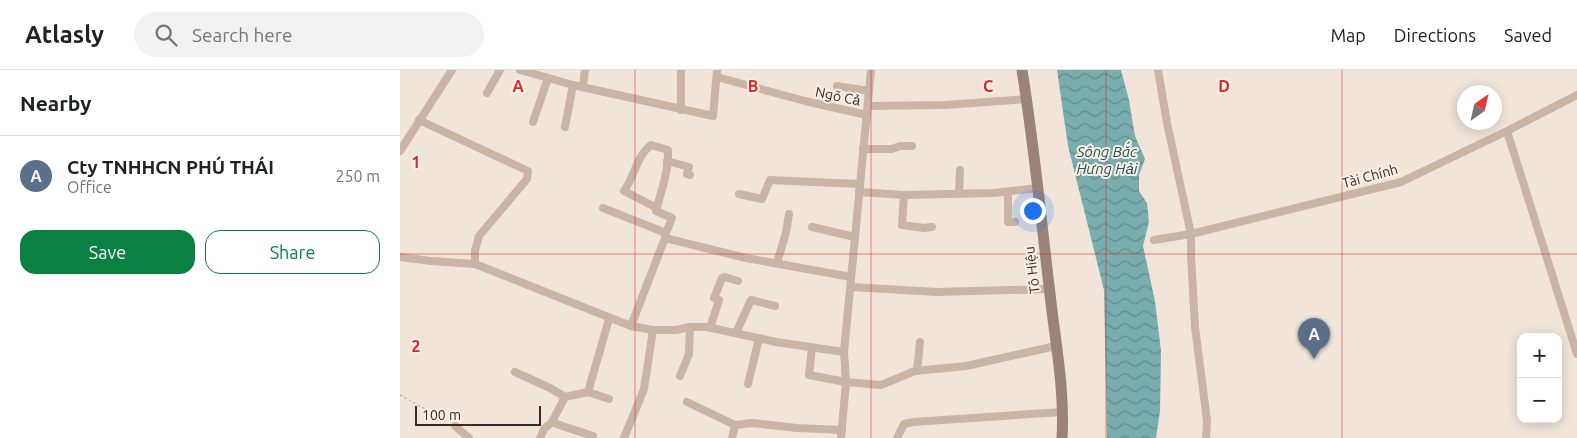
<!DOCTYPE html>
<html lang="en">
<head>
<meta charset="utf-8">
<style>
  :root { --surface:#fff; --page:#f2f2f2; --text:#202124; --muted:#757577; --line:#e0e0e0; --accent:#0b8043 }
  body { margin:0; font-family:Ubuntu,sans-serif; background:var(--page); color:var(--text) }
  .controls { position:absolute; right:15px; bottom:15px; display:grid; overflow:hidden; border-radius:10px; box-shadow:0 2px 12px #0003 }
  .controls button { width:45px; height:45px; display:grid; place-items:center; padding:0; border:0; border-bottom:1px solid var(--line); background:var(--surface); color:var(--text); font:25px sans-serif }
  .compass { position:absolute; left:1057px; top:15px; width:45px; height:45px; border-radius:50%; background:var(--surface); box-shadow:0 2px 12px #0003; rotate:34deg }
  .scale { position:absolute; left:15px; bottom:12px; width:126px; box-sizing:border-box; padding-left:5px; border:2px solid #352b27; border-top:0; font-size:14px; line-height:18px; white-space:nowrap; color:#352b27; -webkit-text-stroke:4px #f9efe6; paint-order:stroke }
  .you { position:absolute; left:632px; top:140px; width:18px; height:18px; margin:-12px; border:4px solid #fff; border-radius:50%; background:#1a73e8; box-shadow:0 0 0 8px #1a73e833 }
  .badge { display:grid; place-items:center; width:32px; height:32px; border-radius:50%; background:var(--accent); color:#fff; font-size:16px; font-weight:700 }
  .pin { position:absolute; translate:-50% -41px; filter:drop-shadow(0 1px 2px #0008) }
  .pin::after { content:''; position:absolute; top:26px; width:18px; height:15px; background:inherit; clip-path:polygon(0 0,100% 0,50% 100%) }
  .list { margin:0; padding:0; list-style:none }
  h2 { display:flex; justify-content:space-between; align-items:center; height:65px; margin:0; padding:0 20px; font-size:21px }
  h2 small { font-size:16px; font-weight:400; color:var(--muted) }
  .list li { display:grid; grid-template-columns:32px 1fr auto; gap:15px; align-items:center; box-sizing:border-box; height:80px; padding:0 20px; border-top:1px solid var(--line) }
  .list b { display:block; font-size:19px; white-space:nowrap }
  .list p { margin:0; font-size:16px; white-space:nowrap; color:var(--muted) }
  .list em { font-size:16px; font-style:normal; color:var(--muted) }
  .actions { display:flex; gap:10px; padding:15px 20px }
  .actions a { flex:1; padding:11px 0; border:1px solid var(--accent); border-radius:15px; text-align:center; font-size:18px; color:var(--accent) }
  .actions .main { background:var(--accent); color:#fff }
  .icon { flex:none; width:28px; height:28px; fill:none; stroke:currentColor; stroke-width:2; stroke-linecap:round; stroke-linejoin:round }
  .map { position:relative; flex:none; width:1177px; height:368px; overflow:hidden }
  header { display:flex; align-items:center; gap:30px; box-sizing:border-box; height:70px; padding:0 25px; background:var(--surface); border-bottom:1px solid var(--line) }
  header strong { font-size:24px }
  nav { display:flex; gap:28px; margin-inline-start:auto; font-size:18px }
  .search { width:350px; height:45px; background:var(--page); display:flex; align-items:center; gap:12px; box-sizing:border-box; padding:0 18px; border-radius:28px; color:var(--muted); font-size:19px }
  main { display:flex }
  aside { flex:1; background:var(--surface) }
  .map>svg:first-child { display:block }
  .water { fill:url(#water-waves) }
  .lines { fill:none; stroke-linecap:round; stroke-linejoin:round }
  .path { stroke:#b49e90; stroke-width:1; stroke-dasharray:2.5 2.5; stroke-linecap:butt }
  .minor { stroke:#c9b4a6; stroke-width:8 }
  .secondary { stroke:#9c8377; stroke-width:11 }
  .grid { fill:none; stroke:#d62828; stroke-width:1; stroke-opacity:0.55 }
  .labels { text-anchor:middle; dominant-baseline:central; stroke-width:4; stroke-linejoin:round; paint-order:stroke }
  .street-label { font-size:14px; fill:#352b27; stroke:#f9efe6 }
  .water-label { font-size:15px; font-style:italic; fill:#1d5456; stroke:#f9efe6 }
  .grid-label { font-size:16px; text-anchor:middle; font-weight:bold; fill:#d62828; stroke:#f9efe6; stroke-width:4; stroke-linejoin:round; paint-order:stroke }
</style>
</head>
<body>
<header>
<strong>Atlasly</strong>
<div class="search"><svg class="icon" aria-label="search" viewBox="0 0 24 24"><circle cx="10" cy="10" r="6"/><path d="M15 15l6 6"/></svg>Search here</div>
<nav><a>Map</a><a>Directions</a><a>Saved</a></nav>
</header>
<main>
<aside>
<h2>Nearby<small></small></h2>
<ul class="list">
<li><span class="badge" style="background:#5c6f8a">A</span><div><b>Cty TNHHCN PHÚ THÁI</b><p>Office</p></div><em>250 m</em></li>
</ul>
<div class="actions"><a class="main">Save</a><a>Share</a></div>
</aside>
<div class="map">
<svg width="1177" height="368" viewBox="0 0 1177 368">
  <defs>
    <pattern id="water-waves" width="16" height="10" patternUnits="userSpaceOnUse" patternTransform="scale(1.25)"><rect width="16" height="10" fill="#79adae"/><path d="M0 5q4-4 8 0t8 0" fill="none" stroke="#648d8e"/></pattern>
  </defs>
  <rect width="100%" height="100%" fill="#f1e5da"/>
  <!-- water -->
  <path class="water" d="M657,0h64l8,30 6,36 10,23 -6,16v16l8,12 2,19 -6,24 12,55 6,50 -1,60 -4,27h-49l-3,-148 -36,-144z"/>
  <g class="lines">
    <!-- path -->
    <path class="path" d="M0,325l47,26"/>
    <!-- minor -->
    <g class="minor">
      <path d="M120,0l53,15 140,31 4,-46"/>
      <path d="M281,0v40"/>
      <path d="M758,0l9,53 24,111v21l4,72 12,94 -1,17"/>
      <path d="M317,7l88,24 62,14"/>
      <path d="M183,16l2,-16"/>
      <path d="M437,16l32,5"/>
      <path d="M87,23l13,-23"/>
      <path d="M468,36l77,-1 82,-6"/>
      <path d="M19,50l109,51 -1,8 -48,57 -4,15v13"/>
      <path d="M133,52l15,-44"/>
      <path d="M165,57l8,-42"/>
      <path d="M1107,61l70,223"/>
      <path d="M463,79h29l8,-3h12"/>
      <path d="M0,81l52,-81"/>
      <path d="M267,91l22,6 -2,7 3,1"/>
      <path d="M459,122l45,3 89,-2 45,-5"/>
      <path d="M608,122v30h7"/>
      <path d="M559,123l1,-23"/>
      <path d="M339,124l23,5 8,-19 89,4"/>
      <path d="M504,125l-2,30 22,3 8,-1"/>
      <path d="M203,138l63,25 -1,5 81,20 105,19"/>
      <path d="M257,138l-33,-17c10,-13 13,-36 27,-46l17,5c1,21 -7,41 -12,61l16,7 -6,15"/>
      <path d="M412,157l43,10"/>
      <path d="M754,170l37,-6 210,-52 106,-51 70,-36"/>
      <path d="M0,187l31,4 44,3 156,62 22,4h23l14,-3h17l69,15 68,10"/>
      <path d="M377,193l9,-31 3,-18"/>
      <path d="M451,217l86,5 113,-3"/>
      <path d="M231,256l34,-88"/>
      <path d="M310,258l9,-28 -5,-2 8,-20 3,-1 13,4"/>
      <path d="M336,263l15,-33 24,6"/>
      <path d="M412,278l-3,27 37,7 35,3 34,-14 51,-5 90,-20"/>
      <path d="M517,301l3,-29"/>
      <path d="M115,302l35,16 15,9"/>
      <path d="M280,306l9,-22 1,-27"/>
      <path d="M348,314l11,-46"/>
      <path d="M188,322l21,7"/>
      <path d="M287,332l48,23 17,-2 45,5 45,2"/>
      <path d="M152,352c14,6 27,9 41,14"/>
      <path d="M55,356l14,12"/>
      <path d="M140,368l4,-9 8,-7 13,-25 23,-5 21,-73"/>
      <path d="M224,368l20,-49 9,-59"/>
      <path d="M332,368l3,-13"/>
      <path d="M441,368l5,-56 -2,-30 27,-282"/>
      <path d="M497,368l7,-14 9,-2 149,-10"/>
    </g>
    <!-- secondary -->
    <path class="secondary" d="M622,0c12,74 19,149 28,224 5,47 15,96 12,144"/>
  </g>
  <!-- grid -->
  <path class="grid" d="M235,0v368M471,0v368M706,0v368M942,0v368M0,184h1177"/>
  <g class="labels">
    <!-- street labels -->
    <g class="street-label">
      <text transform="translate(438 26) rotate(12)">Ngõ Cả</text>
      <text transform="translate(970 106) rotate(-15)">Tài Chính</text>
      <text transform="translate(632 200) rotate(-97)">Tô Hiệu</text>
    </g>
    <!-- water labels -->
    <g class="water-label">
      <text x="707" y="81">Sông Bắc<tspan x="707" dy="17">Hưng Hải</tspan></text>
    </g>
  </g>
  <g class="grid-label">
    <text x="118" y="22">A</text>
    <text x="353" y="22">B</text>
    <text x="588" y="22">C</text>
    <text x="824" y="22">D</text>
    <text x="16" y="98">1</text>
    <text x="16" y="282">2</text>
  </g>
</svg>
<div class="controls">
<button>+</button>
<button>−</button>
</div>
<svg class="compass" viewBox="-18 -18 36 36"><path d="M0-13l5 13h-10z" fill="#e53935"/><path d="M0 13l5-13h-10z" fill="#757577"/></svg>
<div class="scale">100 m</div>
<div class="you"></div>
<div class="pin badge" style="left:914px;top:289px;background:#5c6f8a">A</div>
</div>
</main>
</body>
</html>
